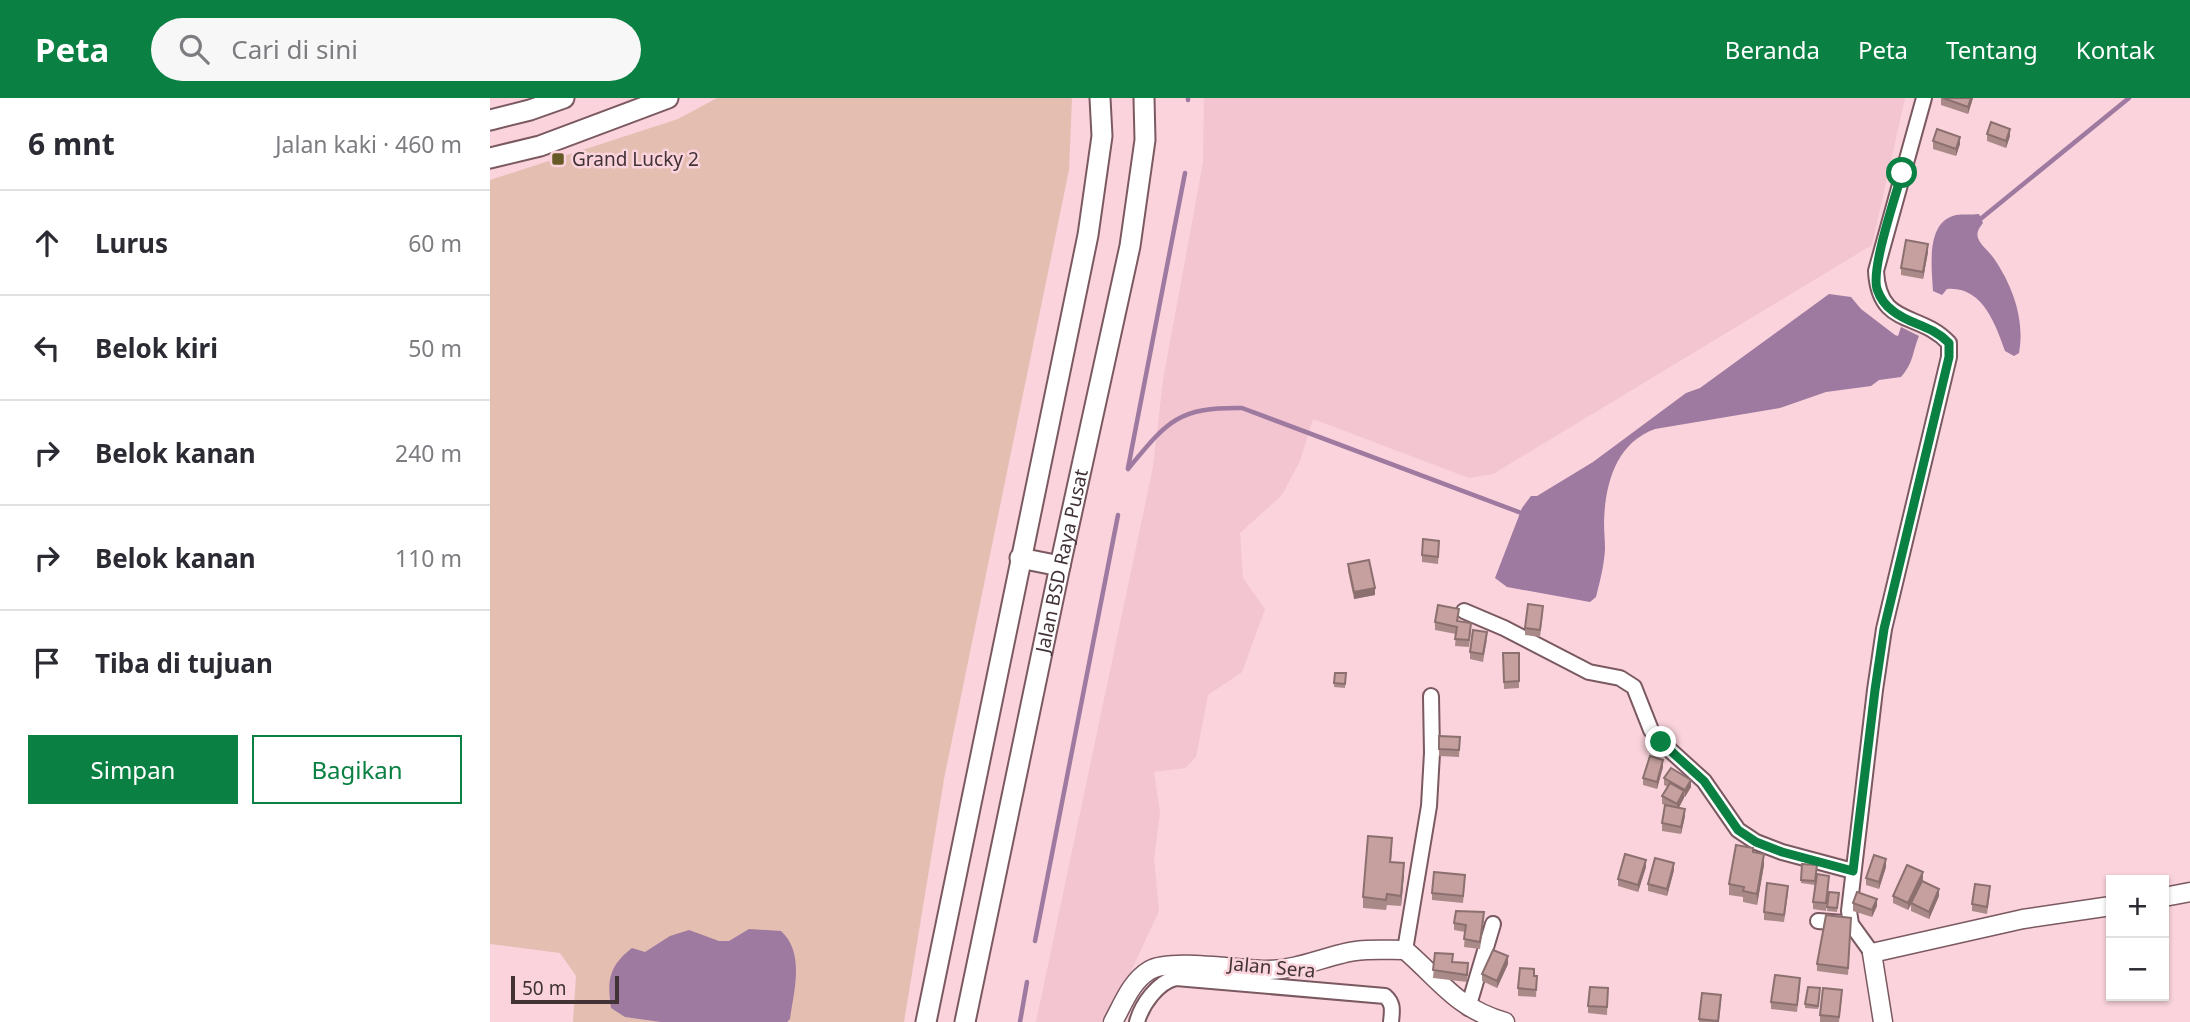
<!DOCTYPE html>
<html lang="id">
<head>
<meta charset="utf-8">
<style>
  :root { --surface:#fff; --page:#f7f7f7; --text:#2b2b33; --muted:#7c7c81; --line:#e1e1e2; --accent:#0b8043 }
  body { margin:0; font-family:"Noto Sans",sans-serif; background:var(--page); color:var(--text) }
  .controls { position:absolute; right:21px; bottom:21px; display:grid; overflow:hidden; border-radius:0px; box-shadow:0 2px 5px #0004 }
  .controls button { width:63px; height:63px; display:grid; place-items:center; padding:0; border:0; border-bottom:2px solid var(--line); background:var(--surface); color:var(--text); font:35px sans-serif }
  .scale { position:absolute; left:21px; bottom:18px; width:108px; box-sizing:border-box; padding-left:7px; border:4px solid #413235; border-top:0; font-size:19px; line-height:24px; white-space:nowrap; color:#413235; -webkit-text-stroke:5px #fad3dc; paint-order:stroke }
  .stop { position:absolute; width:21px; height:21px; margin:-16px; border:5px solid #0b8043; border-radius:50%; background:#fff }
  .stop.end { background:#0b8043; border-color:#fff; box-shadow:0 2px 7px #0008 }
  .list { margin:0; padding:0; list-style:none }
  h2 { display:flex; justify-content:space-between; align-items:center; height:91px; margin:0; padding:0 28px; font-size:30px }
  h2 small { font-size:23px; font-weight:400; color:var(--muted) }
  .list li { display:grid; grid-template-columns:46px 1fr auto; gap:21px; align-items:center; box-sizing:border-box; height:105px; padding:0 28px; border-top:2px solid var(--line) }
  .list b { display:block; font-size:26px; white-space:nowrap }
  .list em { font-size:23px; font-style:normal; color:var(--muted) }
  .actions { display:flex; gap:14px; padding:21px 28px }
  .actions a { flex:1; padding:16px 0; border:2px solid var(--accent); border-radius:0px; text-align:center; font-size:24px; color:var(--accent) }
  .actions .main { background:var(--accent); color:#fff }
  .icon { flex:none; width:38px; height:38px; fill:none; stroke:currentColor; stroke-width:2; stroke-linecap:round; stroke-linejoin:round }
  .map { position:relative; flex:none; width:1700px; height:924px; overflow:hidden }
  header { display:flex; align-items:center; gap:42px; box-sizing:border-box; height:98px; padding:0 35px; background:var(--accent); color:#fff }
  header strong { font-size:33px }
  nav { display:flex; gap:38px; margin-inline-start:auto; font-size:24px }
  .search { width:490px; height:63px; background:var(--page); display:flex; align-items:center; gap:18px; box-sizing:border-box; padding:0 24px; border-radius:38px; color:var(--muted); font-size:26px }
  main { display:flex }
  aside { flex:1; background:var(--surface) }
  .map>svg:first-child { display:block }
  .built { fill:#f2c5d0 }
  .green { fill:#e4beb1 }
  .water { fill:#9e79a0 }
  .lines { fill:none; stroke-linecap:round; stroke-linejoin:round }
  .stream { stroke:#9e79a0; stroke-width:4.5 }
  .minor-casing { stroke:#7a5961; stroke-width:18 }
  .tertiary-casing { stroke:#7a5961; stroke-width:21 }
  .secondary-casing { stroke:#7a5961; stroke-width:23 }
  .minor { stroke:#fff; stroke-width:14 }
  .tertiary { stroke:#fff; stroke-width:18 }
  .secondary { stroke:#fff; stroke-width:19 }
  .wall { fill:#aa8a89 }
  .shaded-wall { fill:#8b706f }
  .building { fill:#c6a09f; stroke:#8b706f; stroke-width:2 }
  .route { stroke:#0b8043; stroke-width:9 }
  .poi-dot { fill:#665a27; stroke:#fad3dc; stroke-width:2.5 }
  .labels { text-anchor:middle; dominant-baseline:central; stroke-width:5; stroke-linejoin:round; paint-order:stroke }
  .poi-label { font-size:19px; fill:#413235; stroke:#fad3dc; text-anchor:start }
  .street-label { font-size:19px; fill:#413235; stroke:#fad3dc }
</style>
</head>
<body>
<header>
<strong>Peta</strong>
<div class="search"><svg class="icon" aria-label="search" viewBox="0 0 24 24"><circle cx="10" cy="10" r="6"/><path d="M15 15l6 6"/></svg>Cari di sini</div>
<nav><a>Beranda</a><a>Peta</a><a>Tentang</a><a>Kontak</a></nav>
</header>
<main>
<aside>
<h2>6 mnt<small>Jalan kaki · 460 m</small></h2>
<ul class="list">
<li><svg class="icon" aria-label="ahead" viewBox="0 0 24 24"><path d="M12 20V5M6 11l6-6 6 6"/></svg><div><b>Lurus</b></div><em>60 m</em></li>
<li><svg class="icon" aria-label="left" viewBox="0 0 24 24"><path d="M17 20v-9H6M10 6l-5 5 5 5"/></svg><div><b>Belok kiri</b></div><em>50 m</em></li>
<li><svg class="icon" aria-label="right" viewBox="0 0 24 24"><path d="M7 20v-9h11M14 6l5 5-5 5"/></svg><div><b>Belok kanan</b></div><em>240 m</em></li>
<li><svg class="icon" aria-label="right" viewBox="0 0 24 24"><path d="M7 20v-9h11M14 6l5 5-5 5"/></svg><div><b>Belok kanan</b></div><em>110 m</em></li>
<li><svg class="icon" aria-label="arrive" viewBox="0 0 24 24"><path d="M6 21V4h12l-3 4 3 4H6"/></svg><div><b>Tiba di tujuan</b></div></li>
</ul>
<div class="actions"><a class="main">Simpan</a><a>Bagikan</a></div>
</aside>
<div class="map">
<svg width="1700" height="924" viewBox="0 0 1700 924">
  <rect width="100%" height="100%" fill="#fad3dc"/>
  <!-- built -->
  <path class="built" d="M714,0h701l-33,147 -379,229 -24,4 -156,-59 -13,42 -18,34 -42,38 3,45 22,31 -23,63 -34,23 -12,62 -11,11 -31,4 6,41 -6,46 5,52 -34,73 -24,38h-65l117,-555 10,-87 40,-217z"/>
  <!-- green -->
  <path class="green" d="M227,0h355l-3,72 -125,609 -40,243h-331l3,-46 -16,-23 -70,-9v-764l188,-61z"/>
  <!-- water -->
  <g class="water">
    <path d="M1489,116l4,9c-3,4 -7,9 -5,15 3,8 12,14 17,22 18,27 30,60 24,93l-5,3 -9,-5c-10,-28 -23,-65 -58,-62l-5,6 -9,-4c-1,-23 -8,-69 23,-76 7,-1 15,0 23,-1z"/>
    <path d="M1339,196l22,3 10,12 34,26 3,1 3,-9 18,9c-7,17 -5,26 -18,41l-22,3 -8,6 -45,6 -46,16 -125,21c-39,14 -50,55 -51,93 0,9 1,18 1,27 -1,17 -5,32 -9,48l-6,5 -83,-15 -12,-9 27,-70 9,-12h6l56,-34 93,-69 14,-5z"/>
    <path d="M259,831l32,2c24,22 13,59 9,88l-3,3h-126l-36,-5 -14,-9c-4,-28 -2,-42 21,-60l13,4 25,-16 19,-6 30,11h10z"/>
  </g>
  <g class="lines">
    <!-- stream -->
    <g class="stream">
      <path d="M698,0v2"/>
      <path d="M1488,123l151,-123"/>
      <path d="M638,370l57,-295"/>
      <path d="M638,371c39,-47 49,-62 114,-61l282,106"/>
      <path d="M545,843l83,-426"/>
      <path d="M530,924l7,-40"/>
    </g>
    <!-- minor casing -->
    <g class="minor-casing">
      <g id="minor">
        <path d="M974,513l40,17 85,44 31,6 14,9 17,43 10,12 43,39 34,49 18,12 26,10 71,19"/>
        <path d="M1328,823l25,2"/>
        <path d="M915,852l24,-144 3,-53 -1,-57"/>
        <path d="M1382,855l-21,-29 -2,-13 26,-221 9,-61 65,-272v-14c-30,-32 -70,-15 -73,-72l48,-173"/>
        <path d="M978,910l25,-84"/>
        <path d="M647,924c5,-18 21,-40 39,-44l209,18c9,8 7,15 6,26"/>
      </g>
    </g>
    <!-- tertiary casing -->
    <g class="tertiary-casing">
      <g id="tertiary">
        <path d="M1674,799l26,-5"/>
        <path d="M623,924c10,-18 18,-41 37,-52 20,-12 91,0 117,0 26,0 49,-10 74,-16 21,-6 43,-4 64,-4 36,31 51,58 100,72"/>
        <path d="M1393,924l-11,-69 151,-34 88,-13"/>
      </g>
    </g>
    <!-- secondary casing -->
    <g class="secondary-casing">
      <g id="secondary">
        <path d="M0,22l40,-10 34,-12"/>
        <path d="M0,60l50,-12 128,-48"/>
        <path d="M530,460l40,8"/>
        <path d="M436,924l162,-787 14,-99 -2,-38"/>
        <path id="s1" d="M475,924l95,-456 70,-320 15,-106 -1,-42"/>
      </g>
    </g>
    <!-- minor -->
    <use href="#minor" class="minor"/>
    <!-- tertiary -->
    <use href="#tertiary" class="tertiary"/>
    <!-- secondary -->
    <use href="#secondary" class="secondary"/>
  </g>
  <!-- wall -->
  <g class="wall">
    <path d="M1451,0h32l-5,16 -27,-9z"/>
    <path d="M1497,36l23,2 -4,12 -19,-7z"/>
    <path d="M1443,43l27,3 -4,12 -23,-7z"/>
    <path d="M1438,154l-5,27 -22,-4v-7z"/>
    <path d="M949,450l-1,16 -16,-2v-7z"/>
    <path d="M858,466l27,31 -21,4 -6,-28z"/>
    <path d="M1053,515l-3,24 -15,-2v-7z"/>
    <path d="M969,519l-1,4 13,9 -2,17 -14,-1 1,-12 -21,-4v-8z"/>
    <path d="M997,541l-4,23 -13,-3v-7z"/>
    <path d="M1013,555h16v35l-15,1z"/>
    <path d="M845,575h11l-1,15 -11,-1z"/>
    <path d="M949,638l21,1 -1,20 -20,-1z"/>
    <path d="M1173,669l-6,22 -14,-4v-7z"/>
    <path d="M1174,680l27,9 -6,10h-1l-5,11 6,8 -4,18 -19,-3v-8l3,-18 -3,-1v-8l6,-9 -4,-2z"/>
    <path d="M902,751l-1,13 13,12 -3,32 -14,-1 -1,5 -23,-2v-11z"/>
    <path d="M1263,754l11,13 -7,40 -14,-3v-5l-14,-2v-11z"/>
    <path d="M1312,766l15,1 -2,20 -14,-2z"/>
    <path d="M1156,769l-8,25 -20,-6v-7z"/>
    <path d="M1396,769l-7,22 -13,-4v-7z"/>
    <path d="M1184,772l-7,26 -19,-5v-7z"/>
    <path d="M1433,781l-1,2 17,15 -10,23 -18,-8v-6l-3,5 -15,-7v-7z"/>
    <path d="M975,784l-2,21 -31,-3v-7z"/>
    <path d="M1339,785l-3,28 -13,-2v-7z"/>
    <path d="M1339,794l10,1 -2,19 -10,-1z"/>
    <path d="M1298,795l-4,29 -20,-2v-8z"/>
    <path d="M1500,795l-3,21 -15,-3v-7z"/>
    <path d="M1363,805l24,3 -5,11 -19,-6z"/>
    <path d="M994,821l-4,30 -16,-2 1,-15 -11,-2v-7z"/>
    <path d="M1361,828l-3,49 -31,-4v-7z"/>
    <path d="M945,855l18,9 15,1 -1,19 -34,-4z"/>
    <path d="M1018,866l-11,24 -15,-7v-7z"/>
    <path d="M1044,878h3l-1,21 -18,-1v-8z"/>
    <path d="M1310,887l-3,27 -26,-3v-7z"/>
    <path d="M1118,890l-1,27 -19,-2v-7z"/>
    <path d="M1330,894l-2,17 -13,-1v-4z"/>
    <path d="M1212,895l19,9 -2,20h-20z"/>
    <path d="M1352,899l-3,25h-19v-7z"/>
  </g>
  <!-- shaded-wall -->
  <g class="shaded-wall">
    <path d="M1481,0h2l-5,16v-7z"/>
    <path d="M1520,31v7l-4,12v-7z"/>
    <path d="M1470,39v7l-4,12v-7z"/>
    <path d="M1438,146v8l-5,27v-7z"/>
    <path d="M885,490v7l-21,4v-7z"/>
    <path d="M1173,662v7l-6,22v-7z"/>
    <path d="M1201,682v7l-6,10v-7z"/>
    <path d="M1194,693v7l-7,13v-7z"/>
    <path d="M1195,711v7l-4,18v-7z"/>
    <path d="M1274,756v11l-7,40v-11z"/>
    <path d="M1396,761v8l-7,22v-7z"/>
    <path d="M1156,762v7l-8,25v-7z"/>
    <path d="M914,765v11l-3,32v-10z"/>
    <path d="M1184,765v7l-7,26v-7z"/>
    <path d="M1433,774v7l-15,31v-7z"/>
    <path d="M1449,791v7l-10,23v-7z"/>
    <path d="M1387,801v7l-5,11v-7z"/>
    <path d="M1018,858v8l-11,24v-7z"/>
  </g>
  <!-- building -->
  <g class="building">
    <path d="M1453,0h28l-3,9z"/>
    <path d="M1501,24l19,7 -4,12 -19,-7z"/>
    <path d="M1447,31l23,8 -4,12 -23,-8z"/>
    <path d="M1416,142l22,4 -5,28 -22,-4z"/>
    <path d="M933,441l16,2 -1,16 -16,-2z"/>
    <path d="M879,462l6,28 -21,4 -6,-28z"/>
    <path d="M1038,506l15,2 -3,24 -15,-2z"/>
    <path d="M948,507l21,4 -2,12 14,2 -2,17 -14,-1 2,-12 -22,-5z"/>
    <path d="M983,532l14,2 -4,22 -13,-2z"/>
    <path d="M1013,555h16v28l-15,1z"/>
    <path d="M845,575h11l-1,11 -11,-1z"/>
    <path d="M949,638l21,1 -1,13 -20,-1z"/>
    <path d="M1160,658l13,4 -6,22 -14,-4z"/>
    <path d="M1181,670l20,12 -6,10 -21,-12z"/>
    <path d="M1180,685l14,8 -7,13 -15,-8z"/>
    <path d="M1175,707l20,4 -4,18 -19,-4z"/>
    <path d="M878,738l24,2 -2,24 14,1 -3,33 -14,-2 -1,6 -23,-3z"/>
    <path d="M1246,747l17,3v4l11,2 -7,40 -14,-3 1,-4 -15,-3z"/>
    <path d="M1135,756l21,6 -8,25 -20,-6z"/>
    <path d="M1384,757l12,4 -7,23 -13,-4z"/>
    <path d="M1165,760l19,5 -7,26 -19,-5z"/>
    <path d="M1312,766l15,1 -2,16 -14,-1z"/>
    <path d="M1417,767l16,7 -15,31 -15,-7z"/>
    <path d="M944,774l31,3 -2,21 -31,-3z"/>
    <path d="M1327,776l12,2 -3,27 -13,-1z"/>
    <path d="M1432,783l17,8 -10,23 -18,-9z"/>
    <path d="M1277,785l21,3 -4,29 -20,-3z"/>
    <path d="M1485,786l15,2 -3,21 -15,-3z"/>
    <path d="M1339,794l10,1 -2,15 -10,-1z"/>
    <path d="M1367,794l20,7 -5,11 -19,-7z"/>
    <path d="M966,813l28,1 -4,30 -16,-3 2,-14 -12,-2z"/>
    <path d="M1336,817l25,3 -3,50 -31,-4z"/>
    <path d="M1003,852l15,6 -11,25 -15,-7z"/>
    <path d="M945,855l18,1 -1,8 16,1 -1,12 -34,-5z"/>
    <path d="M1030,870l14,1v7h3l-1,14 -18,-2z"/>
    <path d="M1285,877l25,3 -3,27 -26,-3z"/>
    <path d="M1100,889l18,1 -1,19 -19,-1z"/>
    <path d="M1318,889l12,1 -2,18 -13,-2z"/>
    <path d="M1333,890l19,2 -3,27 -19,-2z"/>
    <path d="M1212,895l19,2 -3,26 -19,-2z"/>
  </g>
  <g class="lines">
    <!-- route -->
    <path class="route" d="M1171,644l43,39 34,49 18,12 26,10 71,19 22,-181 9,-61 65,-272v-14c-17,-18 -39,-18 -56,-32 -7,-5 -13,-13 -16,-22 -6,-21 18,-91 25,-116"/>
  </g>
  <!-- markers -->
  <rect class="poi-dot" x="61" y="54" width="14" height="14" rx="3.5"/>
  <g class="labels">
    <!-- poi labels -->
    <g class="poi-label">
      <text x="82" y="61">Grand Lucky 2</text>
    </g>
    <!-- street labels -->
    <g class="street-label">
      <text stroke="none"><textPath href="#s1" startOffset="471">Jalan BSD Raya Pusat</textPath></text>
      <text transform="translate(782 869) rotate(5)">Jalan Sera</text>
    </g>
  </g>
</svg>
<div class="controls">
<button>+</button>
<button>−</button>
</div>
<div class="scale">50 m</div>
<div class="stop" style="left:1412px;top:75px"></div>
<div class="stop end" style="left:1171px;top:644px"></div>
</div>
</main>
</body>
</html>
